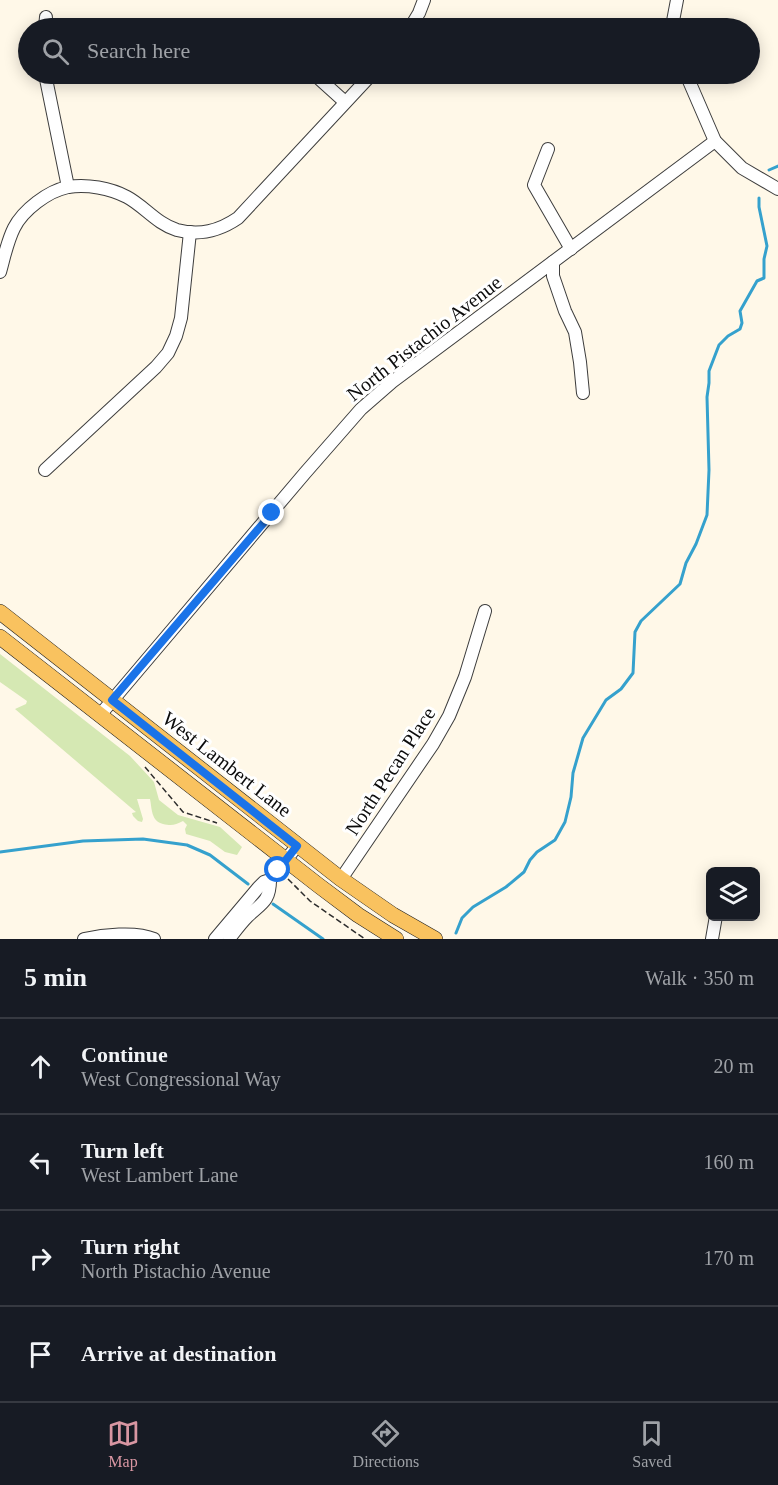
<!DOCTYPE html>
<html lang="en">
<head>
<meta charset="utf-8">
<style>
  :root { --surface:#171b24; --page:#242831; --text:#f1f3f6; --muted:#9ea1a6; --line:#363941; --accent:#d896a2 }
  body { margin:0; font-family:"Times New Roman",serif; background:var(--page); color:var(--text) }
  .controls { position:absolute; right:18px; bottom:18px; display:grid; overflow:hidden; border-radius:9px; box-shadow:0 3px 15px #0003 }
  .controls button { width:54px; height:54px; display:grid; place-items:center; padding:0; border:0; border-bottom:2px solid var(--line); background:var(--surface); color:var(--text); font:30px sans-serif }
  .stop { position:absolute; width:18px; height:18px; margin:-14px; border:4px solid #1a73e8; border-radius:50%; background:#fff }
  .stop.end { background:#1a73e8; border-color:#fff; box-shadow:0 2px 6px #0008 }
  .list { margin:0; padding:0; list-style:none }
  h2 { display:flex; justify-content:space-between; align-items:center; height:78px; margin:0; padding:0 24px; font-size:26px }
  h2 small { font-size:20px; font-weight:400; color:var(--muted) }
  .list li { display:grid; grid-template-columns:39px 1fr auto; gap:18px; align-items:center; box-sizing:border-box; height:96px; padding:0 24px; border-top:2px solid var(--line) }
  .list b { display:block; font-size:22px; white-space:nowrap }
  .list p { margin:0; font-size:20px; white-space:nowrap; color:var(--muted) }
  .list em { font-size:20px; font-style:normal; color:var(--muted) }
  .icon { flex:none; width:33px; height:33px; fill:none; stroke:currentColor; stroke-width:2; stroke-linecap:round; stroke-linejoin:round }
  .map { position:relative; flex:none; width:778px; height:939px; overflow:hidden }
  .search { position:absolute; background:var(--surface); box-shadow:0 3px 15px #0003; left:18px; right:18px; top:18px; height:66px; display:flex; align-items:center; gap:15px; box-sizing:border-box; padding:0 21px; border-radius:33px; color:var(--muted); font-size:22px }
  .sheet { height:462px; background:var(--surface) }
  nav { display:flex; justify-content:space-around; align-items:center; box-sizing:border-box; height:84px; border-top:2px solid var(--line); background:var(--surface); font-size:16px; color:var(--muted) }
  nav a { display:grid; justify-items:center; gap:3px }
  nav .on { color:var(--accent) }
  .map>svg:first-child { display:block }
  .grass { fill:#d5e8b3 }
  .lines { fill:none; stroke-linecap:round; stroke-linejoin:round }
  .stream { stroke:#35a1cd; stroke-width:3 }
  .minor-casing { stroke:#3e3e3e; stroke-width:14 }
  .major-casing { stroke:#1c1c1c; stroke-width:16 }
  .path { stroke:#2d2d2d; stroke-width:1.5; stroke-dasharray:6 3; stroke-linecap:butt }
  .minor { stroke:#fff; stroke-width:12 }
  .major { stroke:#f9c25f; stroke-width:15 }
  .route { stroke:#1a73e8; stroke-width:8 }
  .labels { text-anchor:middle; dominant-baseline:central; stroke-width:6; stroke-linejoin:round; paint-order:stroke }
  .street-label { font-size:20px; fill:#0b0b0b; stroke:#fff }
</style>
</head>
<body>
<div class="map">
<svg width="778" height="939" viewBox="0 0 778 939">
  <rect width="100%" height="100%" fill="#fff8e8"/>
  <!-- grass -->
  <path class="grass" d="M0,654l130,102 24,26 5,18 19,15 42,12 22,20 -5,8 -12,-3 -15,-11 -24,-7 -1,-5 2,-4 -4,-4c-8,4 -11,5 -20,3 -12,-3 -11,-15 -13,-25h-13l6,20 -1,3 -4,-1 -5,-5 -1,-3 4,-1 -121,-103 11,-5 1,-3 -27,-19z"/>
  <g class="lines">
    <!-- stream -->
    <g class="stream">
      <path d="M769,170l9,-4"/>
      <path d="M0,852l83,-11 60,-2 44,6 23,10 38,29"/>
      <path d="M273,904l50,35"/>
      <path d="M456,933l6,-15 11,-11 33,-20 18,-15 6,-12 7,-8 18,-12 10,-18 6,-25 2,-24 10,-35 23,-38 15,-11 12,-16 2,-41 6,-11 39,-37 6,-21 10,-19 11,-29 2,-45 -2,-73 2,-14v-12l10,-26 9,-9 12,-7 2,-6 -2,-12 17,-30 7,-3v-19l3,-13 -8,-39v-9"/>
    </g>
    <!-- minor casing -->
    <g class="minor-casing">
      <g id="minor">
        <path d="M45,28l1,-11"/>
        <path d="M410,28l9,-15 5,-13"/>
        <path d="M675,28l-2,-7 4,-21"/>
        <path d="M45,74l23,113"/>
        <path d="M314,74l31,28"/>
        <path d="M686,74l29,67 27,27 36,21"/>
        <path d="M548,149l-14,36 37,64"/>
        <path d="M553,262v14l12,35 10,21 5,30 3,31"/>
        <path d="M0,272c4,-14 7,-30 14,-44 9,-18 34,-37 54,-41 19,-3 42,1 59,10 17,9 30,27 50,33 23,6 42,1 61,-12l134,-144"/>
        <path d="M45,470l111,-103 12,-14 8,-17 5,-18 9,-86"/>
        <path d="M100,715l205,-242 56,-64 31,-27 323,-241"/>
        <path d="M341,879l92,-135 16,-28 16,-39 20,-66"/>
        <path d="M84,939c18,-4 52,-8 70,0"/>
        <path d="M215,939l43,-51 6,-6 6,-2 27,-34"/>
        <path d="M229,939c6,-8 12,-16 19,-23 14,-13 22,-15 22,-36"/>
        <path d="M712,939l4,-23"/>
      </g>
    </g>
    <!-- major casing -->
    <g class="major-casing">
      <g id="major">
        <path d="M0,612l341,267 52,36 42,24"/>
        <path d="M0,637l318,248 40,30 38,24"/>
      </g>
    </g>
    <!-- path -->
    <g class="path">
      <path d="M145,767l38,45 34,11"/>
      <path d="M288,879l22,22 55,38"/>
    </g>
    <!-- minor -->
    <use href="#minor" class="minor"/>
    <!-- major -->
    <use href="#major" class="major"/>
  </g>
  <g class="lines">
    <!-- route -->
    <path class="route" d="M272,513l-160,187 185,146 -19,24"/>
  </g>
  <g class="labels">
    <!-- street labels -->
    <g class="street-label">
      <text transform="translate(424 338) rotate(-38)">North Pistachio Avenue</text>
      <text transform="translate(227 764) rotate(38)">West Lambert Lane</text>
      <text transform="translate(390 771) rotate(-57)">North Pecan Place</text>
    </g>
  </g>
</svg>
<div class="controls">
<button><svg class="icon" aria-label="layers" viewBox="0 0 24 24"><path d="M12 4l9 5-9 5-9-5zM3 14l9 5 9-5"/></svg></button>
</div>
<div class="stop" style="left:278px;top:870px"></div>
<div class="stop end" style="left:272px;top:513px"></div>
<div class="search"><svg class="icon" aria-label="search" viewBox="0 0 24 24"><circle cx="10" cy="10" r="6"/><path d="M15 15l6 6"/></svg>Search here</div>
</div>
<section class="sheet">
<h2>5 min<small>Walk · 350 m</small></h2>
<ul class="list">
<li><svg class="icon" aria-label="ahead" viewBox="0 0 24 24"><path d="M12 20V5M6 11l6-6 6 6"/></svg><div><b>Continue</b><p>West Congressional Way</p></div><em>20 m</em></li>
<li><svg class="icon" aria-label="left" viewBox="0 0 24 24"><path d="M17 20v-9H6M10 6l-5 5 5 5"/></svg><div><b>Turn left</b><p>West Lambert Lane</p></div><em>160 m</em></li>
<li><svg class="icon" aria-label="right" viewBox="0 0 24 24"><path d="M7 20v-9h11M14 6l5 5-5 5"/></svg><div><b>Turn right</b><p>North Pistachio Avenue</p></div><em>170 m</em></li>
<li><svg class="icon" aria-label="arrive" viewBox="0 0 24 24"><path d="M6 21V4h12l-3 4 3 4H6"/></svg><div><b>Arrive at destination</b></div></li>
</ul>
</section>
<nav>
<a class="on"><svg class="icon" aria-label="map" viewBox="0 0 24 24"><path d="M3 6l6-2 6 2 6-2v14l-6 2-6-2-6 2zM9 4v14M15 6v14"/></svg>Map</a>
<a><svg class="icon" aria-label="directions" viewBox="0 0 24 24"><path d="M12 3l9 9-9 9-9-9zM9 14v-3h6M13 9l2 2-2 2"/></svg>Directions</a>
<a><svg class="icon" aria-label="saved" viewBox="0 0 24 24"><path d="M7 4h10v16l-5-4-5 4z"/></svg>Saved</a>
</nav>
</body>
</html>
